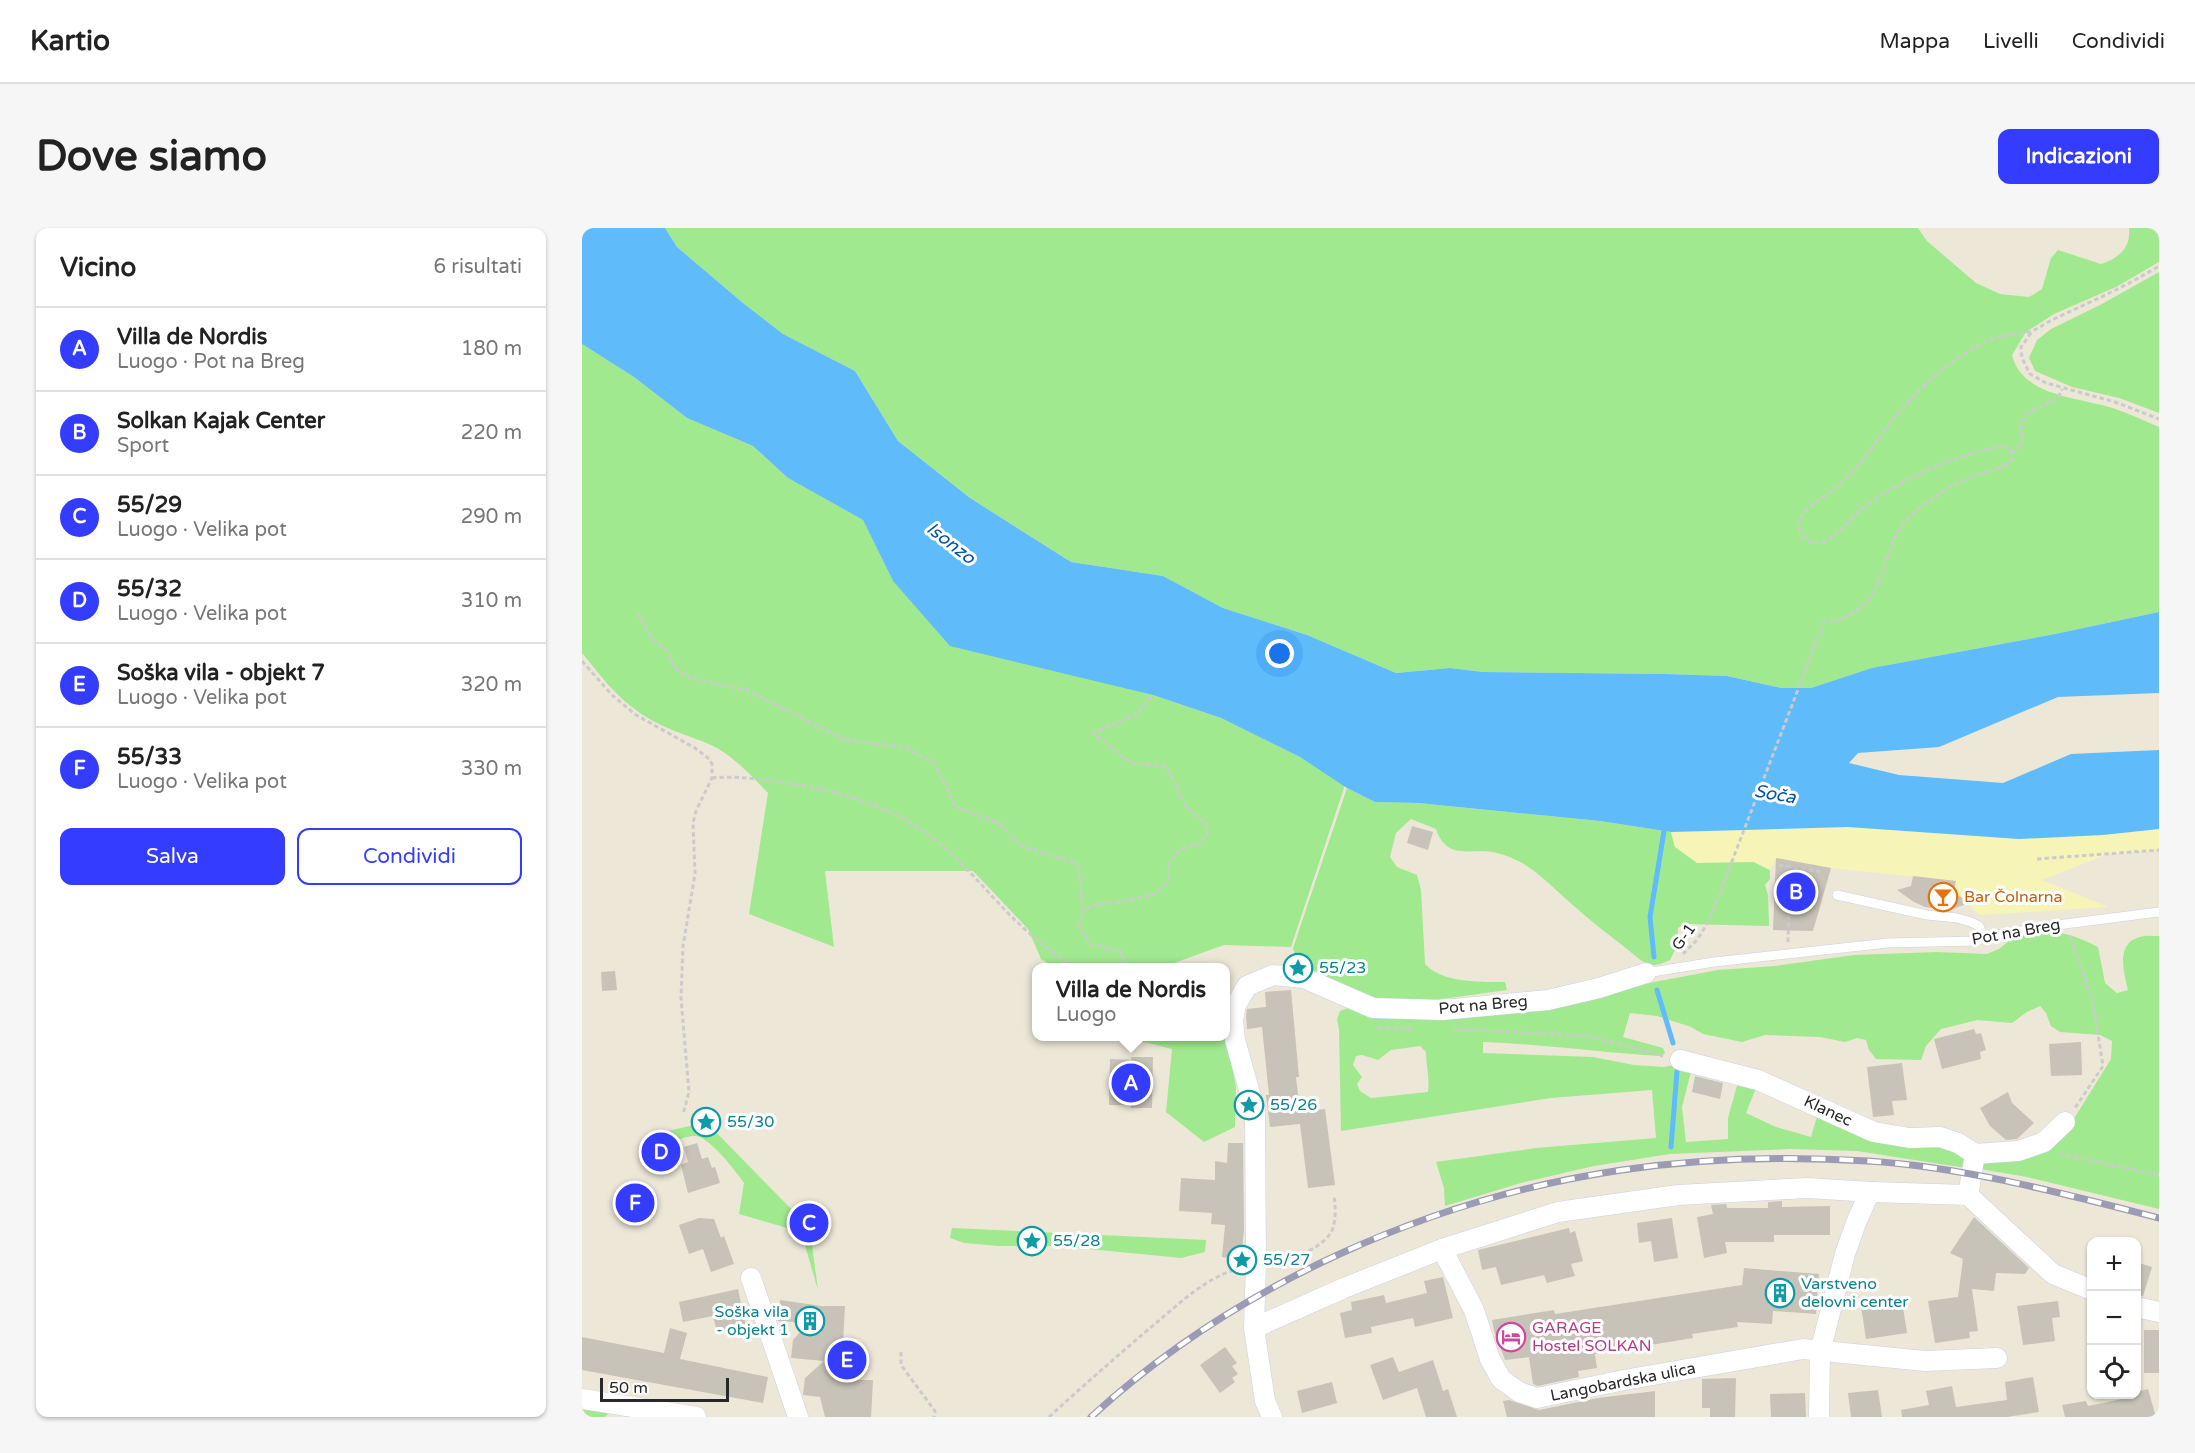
<!DOCTYPE html>
<html lang="it">
<head>
<meta charset="utf-8">
<style>
  :root { --surface:#fff; --page:#f6f6f6; --text:#222; --muted:#767676; --line:#e0e0e0; --accent:#333cff }
  body { margin:0; font-family:"Varela Round",sans-serif; background:var(--page); color:var(--text) }
  .controls { position:absolute; right:18px; bottom:18px; display:grid; overflow:hidden; border-radius:12px; box-shadow:0 2px 4px #0004 }
  .controls button { width:54px; height:54px; display:grid; place-items:center; padding:0; border:0; border-bottom:2px solid var(--line); background:var(--surface); color:var(--text); font:30px sans-serif }
  .scale { position:absolute; left:18px; bottom:15px; width:129px; box-sizing:border-box; padding-left:6px; border:3px solid #282828; border-top:0; font-size:16px; line-height:21px; white-space:nowrap; color:#282828; -webkit-text-stroke:4px #fff; paint-order:stroke }
  .you { position:absolute; left:698px; top:426px; width:21px; height:21px; margin:-15px; border:4px solid #fff; border-radius:50%; background:#1a73e8; box-shadow:0 0 0 9px #1a73e833 }
  .badge { display:grid; place-items:center; width:39px; height:39px; border-radius:50%; background:var(--accent); color:#fff; font-size:20px; font-weight:700 }
  .pin { position:absolute; translate:-50% -50%; border:3px solid #fff; box-shadow:0 2px 6px #0006 }
  .popup { position:absolute; left:450px; top:735px; width:198px; height:78px; box-sizing:border-box; display:grid; place-content:center; border-radius:12px; background:var(--surface); filter:drop-shadow(0 2px 4px #0005); font-size:20px; white-space:nowrap; color:var(--muted) }
  .popup b { font-size:22px; color:var(--text) }
  .popup::after { content:''; position:absolute; left:50%; top:100%; margin-left:-12px; border:12px solid transparent; border-top-color:var(--surface) }
  .list { margin:0; padding:0; list-style:none }
  h2 { display:flex; justify-content:space-between; align-items:center; height:78px; margin:0; padding:0 24px; font-size:26px }
  h2 small { font-size:20px; font-weight:400; color:var(--muted) }
  .list li { display:grid; grid-template-columns:39px 1fr auto; gap:18px; align-items:center; box-sizing:border-box; height:84px; padding:0 24px; border-top:2px solid var(--line) }
  .list b { display:block; font-size:22px; white-space:nowrap }
  .list p { margin:0; font-size:20px; white-space:nowrap; color:var(--muted) }
  .list em { font-size:20px; font-style:normal; color:var(--muted) }
  .actions { display:flex; gap:12px; padding:18px 24px }
  .actions a { flex:1; padding:14px 0; border:2px solid var(--accent); border-radius:12px; text-align:center; font-size:21px; color:var(--accent) }
  .actions .main { background:var(--accent); color:#fff }
  .icon { flex:none; width:33px; height:33px; fill:none; stroke:currentColor; stroke-width:2; stroke-linecap:round; stroke-linejoin:round }
  .map { position:relative; flex:none; width:1577px; height:1189px; overflow:hidden; border-radius:12px }
  header { display:flex; align-items:center; gap:36px; box-sizing:border-box; height:84px; padding:0 30px; background:var(--surface); border-bottom:2px solid var(--line) }
  header strong { font-size:28px }
  nav { display:flex; gap:33px; margin-inline-start:auto; font-size:21px }
  .intro { display:flex; align-items:center; justify-content:space-between; box-sizing:border-box; height:144px; padding:0 36px }
  h1 { margin:0; font-size:42px }
  .button { padding:15px 27px; border-radius:12px; background:var(--accent); color:#fff; font-size:21px; font-weight:700 }
  main { display:flex; gap:36px; padding:0 36px }
  aside { flex:1; background:var(--surface); border-radius:12px; box-shadow:0 2px 4px #0004 }
  .map>svg:first-child { display:block }
  .green { fill:#a1e98f; fill-rule:evenodd }
  .sand { fill:#f6f5b7 }
  .water { fill:#60bbfa }
  .lines { fill:none; stroke-linecap:round; stroke-linejoin:round }
  .stream { stroke:#60bbfa; stroke-width:5 }
  .building { fill:#c8c3b8 }
  .lane-casing { stroke:#cdcfe3; stroke-width:10 }
  .street-casing { stroke:#cdcfe3; stroke-width:21 }
  .path { stroke:#cbcbcb; stroke-width:3; stroke-dasharray:4.5 3; stroke-linecap:butt }
  .lane { stroke:#fff; stroke-width:9 }
  .street { stroke:#fff; stroke-width:20 }
  .rail-casing { stroke:#9b9bb5; stroke-width:7 }
  .rail { stroke:#fff; stroke-width:4.5; stroke-dasharray:14; stroke-linecap:butt }
  .labels { text-anchor:middle; dominant-baseline:central; stroke-width:6; stroke-linejoin:round; paint-order:stroke }
  .food-label { font-size:16px; fill:#c56008; stroke:#fff; text-anchor:start }
  .street-label { font-size:16px; fill:#282828; stroke:#fff }
  .culture-label { font-size:16px; fill:#0d838f; stroke:#fff; text-anchor:start }
  .hotel-label { font-size:16px; fill:#b23c85; stroke:#fff; text-anchor:start }
  .water-label { font-size:18px; font-style:italic; fill:#0055a5; stroke:#fff }
</style>
</head>
<body>
<header>
<strong>Kartio</strong>
<nav><a>Mappa</a><a>Livelli</a><a>Condividi</a></nav>
</header>
<div class="intro"><h1>Dove siamo</h1><a class="button">Indicazioni</a></div>
<main>
<aside>
<h2>Vicino<small>6 risultati</small></h2>
<ul class="list">
<li><span class="badge">A</span><div><b>Villa de Nordis</b><p>Luogo · Pot na Breg</p></div><em>180 m</em></li>
<li><span class="badge">B</span><div><b>Solkan Kajak Center</b><p>Sport</p></div><em>220 m</em></li>
<li><span class="badge">C</span><div><b>55/29</b><p>Luogo · Velika pot</p></div><em>290 m</em></li>
<li><span class="badge">D</span><div><b>55/32</b><p>Luogo · Velika pot</p></div><em>310 m</em></li>
<li><span class="badge">E</span><div><b>Soška vila - objekt 7</b><p>Luogo · Velika pot</p></div><em>320 m</em></li>
<li><span class="badge">F</span><div><b>55/33</b><p>Luogo · Velika pot</p></div><em>330 m</em></li>
</ul>
<div class="actions"><a class="main">Salva</a><a>Condividi</a></div>
</aside>
<div class="map">
<svg width="1577" height="1189" viewBox="0 0 1577 1189">
  <rect width="100%" height="100%" fill="#ede7d8"/>
  <!-- green -->
  <g class="green">
    <path d="M83,0h1253l9,13 49,42 24,11 29,3 13,-8 9,-31 7,-8 43,14c18,-6 30,-16 28,-36h30v34l-43,25 -62,27 -28,18 -14,23c10,40 62,42 94,51 18,5 36,14 53,21v185l-104,22 -182,34 -62,20h-30l-54,-12 -62,-2 -182,-2 -33,-4 -54,5 -89,-38 -84,-27 -60,-32 -92,-14 -101,-64 -72,-57 -43,-70 -72,-37 -40,-31 -66,-56z"/>
    <path d="M1577,44v141l-40,-15 -47,-11 -37,-16 -6,-13 8,-18 14,-11 49,-24z"/>
    <path d="M0,116l52,33 53,41 66,28 35,32 75,42 30,61 191,96 69,18 68,23 79,39 45,28 -54,162 -67,-2 -61,22h-108l-14,-8 -13,-30 -55,-58h-148l9,76 -85,-33 19,-121c-15,-16 -37,-39 -57,-48 -27,-12 -50,-16 -75,-35 -21,-14 -38,-38 -54,-57z"/>
    <path d="M765,560l28,14 43,1 182,18 71,11 4,15 52,14 27,1 16,8v9l-5,6 3,10 1,31 -85,-2 -6,4 -1,18 -7,14c-7,3 -15,7 -22,4 -8,-3 -19,-14 -26,-19 -27,-20 -52,-42 -77,-65 -14,-13 -29,-22 -48,-27 -25,-6 -50,9 -61,-24l-25,-10 -15,14 -6,24 7,10 20,8 4,15 4,74c17,19 55,18 80,18l2,8 -86,12 -60,-2 -49,-28 -13,-4 -6,-20z"/>
    <path d="M1451,703c25,-1 43,4 65,16l7,36 12,10 11,-3c-4,-17 -13,-47 12,-53 6,-2 13,-1 19,-1v273l-132,-32 -47,-8 2,-9 60,-13 33,-30 36,-58 1,-18 -12,-6 -40,-3 -9,-6 -5,-13 -6,-7 -13,6 -15,11 -35,-3 -36,9 -15,17 -5,14 -45,-1 -7,-9 -3,-10 -9,-2 -12,4 -25,-5 -55,-2 -23,7 -39,-8 -12,-7 -34,-11 -27,-3 -7,24 40,11 2,5 -4,3c-59,-3 -118,-12 -178,-14v11l110,4 41,8 30,2 10,-2 18,3 -10,39 4,35 42,-3v-21l10,-36 18,6 -10,25 30,14 35,10 7,-24 134,34 11,9 3,12 -109,-17 -66,-2 -121,5 -76,12 -73,17 -76,23 -1,-18 -8,-26 100,-14 120,-10 -4,-48 -101,8 -210,33 -2,-102 -2,-10 3,-8 8,-3 46,9 197,-19 63,-16 64,-12 57,-4 79,-11 83,-3 50,2 12,-5 12,-10zM838,818l6,6c0,14 4,26 2,40l-57,6 -11,-7 -3,-7 5,-7 -9,-12 3,-9 6,-1 16,5 13,-10z"/>
    <path d="M644,808l10,51 -1,40 -31,15 -38,-30 6,-63 -48,-12z"/>
    <path d="M124,894l99,101h4l9,67 -17,-58 -62,-18 5,-31c-8,-12 -34,-45 -48,-47 -9,-1 -20,5 -29,8l-2,-6 3,-7z"/>
    <path d="M370,1000l254,12 -1,12 -24,6 -123,-12h-59l-35,-3 -14,-5z"/>
    <path d="M0,1177l15,3 11,6 -3,3h-23z"/>
  </g>
  <!-- sand -->
  <path class="sand" d="M1266,599l171,12 140,-11v22l-51,4 -66,26 66,27 -128,8 -27,-22 3,-12 -125,-13 -55,-10 -6,12 -16,-8 -57,1 -22,-16 -4,-15z"/>
  <!-- water -->
  <path class="water" d="M0,0h83l12,19 66,56 40,31 72,37 43,70 72,57 101,64 92,14 60,32 84,27 89,38 54,-5 33,4 182,2 62,2 54,12h30l61,-20 183,-34 104,-22v81l-101,4 -119,50 -81,6 -9,10 50,12 104,8 68,-29 88,-4v79l-56,6 -84,4 -171,-12 -177,5 -71,-11 -182,-18 -43,-1 -28,-14 -47,-31 -79,-39 -68,-23 -203,-49 -57,-65 -30,-61 -75,-42 -35,-32 -66,-28 -53,-41 -52,-33z"/>
  <g class="lines">
    <!-- stream -->
    <g class="stream">
      <path d="M1072,729l-4,-40 15,-92"/>
      <path d="M1075,762l16,53"/>
      <path d="M1089,919l6,-76"/>
    </g>
  </g>
  <!-- building -->
  <g class="building">
    <path d="M830,598l21,6 -5,18 -21,-7z"/>
    <path d="M1194,630l55,10 -18,63 -40,-1z"/>
    <path d="M1331,648l43,5 -3,12 18,9 -18,7h-14l-14,-2 -11,-5 -17,-12 14,-4z"/>
    <path d="M33,743l2,19 -15,1 -1,-19z"/>
    <path d="M709,762l8,87h-3l4,35 25,-3 10,76 -27,3 -8,-64 -30,3 -4,-32h3l-7,-68 -15,2 -1,-12 1,-8 19,-2 -1,-15z"/>
    <path d="M1392,801l2,5 5,-1 5,17 -6,2 1,7 -39,10 -8,-30z"/>
    <path d="M1499,814l1,33 -31,1 -2,-32z"/>
    <path d="M549,829h22l-1,51h-21v-3h-22l1,-46 21,1z"/>
    <path d="M1320,835l5,37 -15,1 2,14 -21,2 -6,-50z"/>
    <path d="M1113,848l28,7 -3,16 -28,-7z"/>
    <path d="M1426,864l4,11 22,20 -17,16 -11,1 -16,-14 -10,-18z"/>
    <path d="M115,915l5,16 6,-2 4,11 3,-1 5,16 -32,10 -7,-28 7,-3 -4,-15z"/>
    <path d="M646,915h15l1,87 -3,29 -19,-2 3,-32 -14,-1 1,-11 -33,-2 2,-33 34,2v-19l12,2z"/>
    <path d="M1200,973v6l48,-1v29h-56v7h-49l2,11 -23,5 -7,-41 16,-3 -2,-9 15,-1 1,4h41v-6z"/>
    <path d="M1392,989l55,51 -4,6 -29,-1 -2,18 -22,-2 6,42 -9,1 1,6 -35,5 -7,-42 30,-4 5,-38 -13,-6z"/>
    <path d="M117,990l15,1 7,19 3,-2 10,28 -23,8 -8,-23 -14,5 -10,-29z"/>
    <path d="M1090,990l6,40 -24,4 -3,-21 -12,2 -2,-20z"/>
    <path d="M987,1000l1,5 5,-2 8,30 -12,3 4,12 -28,7 -3,-8 -43,10 -5,-18 -14,3 -4,-20z"/>
    <path d="M1554,1034l16,5 -9,29 -7,-1z"/>
    <path d="M1162,1040l75,6 -3,40 -43,-3 -1,13 -35,-2 1,5 -46,7 1,4 -98,16 2,14 -19,3 1,6 -41,9 -5,-2 -4,-27 -24,3 -11,-29 -2,-11 62,-10 1,4 187,-29z"/>
    <path d="M861,1049l10,41 -38,9 -2,-9 -42,9 1,6 -27,5 -5,-25 12,-3 -1,-8 33,-7 2,8 41,-10 -3,-12z"/>
    <path d="M156,1061l8,37 -29,6 -4,-16 -30,6 -4,-20z"/>
    <path d="M198,1072l42,6h23l-2,36 16,1 -2,37h16l-2,37h-46l-5,-20 -17,-2 2,-17 19,-17 -33,-3 2,-18 15,-17 -30,-2z"/>
    <path d="M1320,1073l5,32 -41,6 -5,-33z"/>
    <path d="M1476,1073l2,16 -8,1 3,23 -32,4 -6,-39z"/>
    <path d="M88,1100l17,5 -7,26 88,18 -5,26 -181,-33v-33l82,16z"/>
    <rect x="1562" y="1102" width="15" height="43"/>
    <path d="M643,1119l12,16 -5,3 6,8 -6,4 3,4 -15,11 -20,-28z"/>
    <path d="M811,1129l6,15 34,-12 10,31 5,-2 9,28h-31l-9,-29 -34,12 -13,-35z"/>
    <path d="M1451,1149l6,35 -32,5h-105l-1,-7 28,-5 -3,-14 26,-5 4,21 51,-7 -2,-18z"/>
    <path d="M1154,1150l-1,39h-25v-9h-8v-29z"/>
    <path d="M750,1154l5,21 -35,10 -5,-22z"/>
    <path d="M1566,1161l8,28h-91l-3,-12 24,-4 2,5 39,-8 -1,-3h10v-3z"/>
    <path d="M1296,1162l4,27h-31l-3,-24z"/>
    <path d="M1073,1163v26h-148l-4,-16 6,-1 30,10 59,-12z"/>
    <path d="M1223,1165l1,24h-35l-1,-23z"/>
  </g>
  <g class="lines">
    <!-- lane casing -->
    <g class="lane-casing">
      <g id="lane">
        <path d="M1255,667l90,20 30,3 14,4 8,4 5,11"/>
        <path d="M1064,745l68,-11 174,-19 89,-2 7,-4 81,-13 94,-12"/>
      </g>
    </g>
    <!-- street casing -->
    <g class="street-casing">
      <g id="street">
        <path d="M1098,832l78,20 116,52 36,6 30,-1 18,6 17,11 43,-3 9,-3 17,-6 21,-20"/>
        <path d="M1386,967l7,-41"/>
        <path d="M860,1021l32,61 16,49 11,20 18,13 18,6 87,-18 179,-31 122,12 72,-3"/>
        <path d="M169,1050l47,139"/>
        <path d="M1554,1079l23,5"/>
        <path d="M672,1100l90,-40 98,-39 116,-37 120,-17 129,-7 65,4"/>
        <path d="M0,1171l114,18"/>
        <path d="M690,1189l-7,-16 -11,-73 2,-65 -1,-152 -20,-71 -2,-20 3,-15 11,-19 26,-11 31,3 69,30 70,2 105,-10 51,-12 47,-15"/>
        <path d="M1237,1189l1,-65 25,-98 11,-31 11,-25 5,-6 96,3 85,79 39,16"/>
      </g>
    </g>
    <!-- path -->
    <g class="path">
      <path d="M1449,105l-10,14 1,11 8,16 16,9 69,19 44,17"/>
      <path d="M1429,225l12,-9 -2,-16 5,-14 32,-16 4,-9"/>
      <path d="M56,385l13,25 15,12 10,19 14,9 57,12 97,50 60,7 30,16 22,44 43,16 22,23 57,18 5,46"/>
      <path d="M0,433l30,34 24,20 59,33 13,10 4,6v14l-16,33 -3,12 2,51 -12,72 -2,52 8,94 -6,22"/>
      <path d="M130,550c28,-3 59,3 86,7 44,7 87,20 123,45 37,24 64,61 95,91 18,17 37,32 56,47"/>
      <path d="M1455,631l122,-9"/>
      <path d="M1197,637l44,7"/>
      <path d="M1488,708l23,66 10,64 -28,42"/>
      <path d="M1206,714l2,-76"/>
      <path d="M1101,726l14,-14 12,-19 115,-299c5,-2 9,-1 14,-2 5,-1 12,-5 16,-8 35,-21 28,-71 58,-98 16,-14 36,-26 54,-35 15,-8 35,-7 46,-20l-3,-11 -7,-2c-54,12 -94,29 -139,62 -11,9 -26,28 -37,33 -7,3 -16,3 -21,-3 -22,-22 20,-40 33,-52 20,-17 34,-39 49,-59 19,-24 39,-46 64,-64 15,-10 30,-21 48,-26 11,-3 24,-2 35,-7 7,-3 13,-8 20,-11 36,-17 71,-32 105,-53"/>
      <path d="M545,740l-6,-16 -30,-8 -12,-17 4,-17 15,-6 24,-2 33,-8 14,-13 -1,-16 12,-16 21,-6 6,-9 -1,-10 -19,-16 -21,-42 -36,-3 -37,-30 44,-19 16,-19"/>
      <path d="M796,800l33,1"/>
      <path d="M871,801l135,7 75,20"/>
      <path d="M1477,926l100,21"/>
      <path d="M691,1033c20,-2 57,-14 61,-37 2,-9 1,-19 0,-29"/>
      <path d="M319,1124v13l34,46 -1,6"/>
      <path d="M467,1189c33,-30 67,-60 101,-89 27,-22 53,-49 87,-59"/>
    </g>
    <!-- lane -->
    <use href="#lane" class="lane"/>
    <!-- street -->
    <use href="#street" class="street"/>
    <!-- rail casing -->
    <g class="rail-casing">
      <path id="rail" d="M509,1189c144,-132 339,-219 531,-247 81,-12 164,-14 246,-9 97,6 197,33 291,57"/>
    </g>
    <!-- rail -->
    <use href="#rail" class="rail"/>
  </g>
  <!-- icons -->
  <defs>
    <g id="bar-ring" transform="scale(1.5)"><circle r="9.5" fill="#fff" stroke="#e8710a" stroke-width="1.5"/><path d="M-6-5H6L.8 .8V4.5H3.5V6h-7V4.5H-.8V.8Z" fill="#e8710a"/></g>
    <g id="sight-ring" transform="scale(1.5)"><circle r="9.5" fill="#fff" stroke="#0f9aa8" stroke-width="1.5"/><path d="M0-6L1.8-2.2L6-1.7L2.9 1.2L3.7 5.4L0 3.3L-3.7 5.4L-2.9 1.2L-6-1.7L-1.8-2.2Z" fill="#0f9aa8"/></g>
    <g id="building-ring" transform="scale(1.5)"><circle r="9.5" fill="#fff" stroke="#0f9aa8" stroke-width="1.5"/><path d="M-4-6H4V6H1V3H-1V6H-4ZM-2.5-4.3h1.7v1.8h-1.7ZM.8-4.3h1.7v1.8H.8ZM-2.5-1h1.7V.8h-1.7ZM.8-1h1.7V.8H.8Z" fill="#0f9aa8"/></g>
    <g id="hotel-ring" transform="scale(1.5)"><circle r="9.5" fill="#fff" stroke="#d1479c" stroke-width="1.5"/><path d="M-6-4.5h1.5V1H6V5H4.5V3h-9V5H-6ZM-4 0a1.8 1.8 0 1 1 3.6 0ZM.5 0V-2.5h3Q6-2.5 6 0Z" fill="#d1479c"/></g>
  </defs>
  <g fill-rule="evenodd">
    <use href="#bar-ring" x="1361" y="669"/>
    <use href="#sight-ring" x="716" y="740"/>
    <use href="#sight-ring" x="667" y="877"/>
    <use href="#sight-ring" x="124" y="894"/>
    <use href="#sight-ring" x="450" y="1013"/>
    <use href="#sight-ring" x="660" y="1032"/>
    <use href="#building-ring" x="1198" y="1065"/>
    <use href="#building-ring" x="228" y="1093"/>
    <use href="#hotel-ring" x="929" y="1109"/>
  </g>
  <g class="labels">
    <!-- food labels -->
    <g class="food-label">
      <text x="1382" y="669">Bar Čolnarna</text>
    </g>
    <!-- street labels -->
    <g class="street-label">
      <text transform="translate(1434 704) rotate(-10)">Pot na Breg</text>
      <text transform="translate(1102 709) rotate(-55)">G-1</text>
      <text transform="translate(901 777) rotate(-5)">Pot na Breg</text>
      <text transform="translate(1246 883) rotate(25)">Klanec</text>
      <text transform="translate(1041 1154) rotate(-11)">Langobardska ulica</text>
    </g>
    <!-- culture labels -->
    <g class="culture-label">
      <text x="737" y="740">55/23</text>
      <text x="688" y="877">55/26</text>
      <text x="145" y="894">55/30</text>
      <text x="471" y="1013">55/28</text>
      <text x="681" y="1032">55/27</text>
      <text x="1219" y="1056">Varstveno<tspan x="1219" dy="18">delovni center</tspan></text>
      <text x="207" y="1084" text-anchor="end">Soška vila<tspan x="207" dy="18">- objekt 1</tspan></text>
    </g>
    <!-- hotel labels -->
    <g class="hotel-label">
      <text x="950" y="1100">GARAGE<tspan x="950" dy="18">Hostel SOLKAN</tspan></text>
    </g>
    <!-- water labels -->
    <g class="water-label">
      <text transform="translate(369 315) rotate(38)">Isonzo</text>
      <text transform="translate(1193 566) rotate(10)">Soča</text>
    </g>
  </g>
</svg>
<div class="controls">
<button>+</button>
<button>−</button>
<button><svg class="icon" aria-label="locate" viewBox="0 0 24 24"><circle cx="12" cy="12" r="6"/><path d="M12 2v4M12 18v4M2 12h4M18 12h4"/></svg></button>
</div>
<div class="scale">50 m</div>
<div class="you"></div>
<div class="pin badge" style="left:549px;top:855px">A</div>
<div class="popup"><b>Villa de Nordis</b>Luogo</div>
<div class="pin badge" style="left:1214px;top:664px">B</div>
<div class="pin badge" style="left:227px;top:995px">C</div>
<div class="pin badge" style="left:79px;top:924px">D</div>
<div class="pin badge" style="left:265px;top:1132px">E</div>
<div class="pin badge" style="left:53px;top:975px">F</div>
</div>
</main>
</body>
</html>
